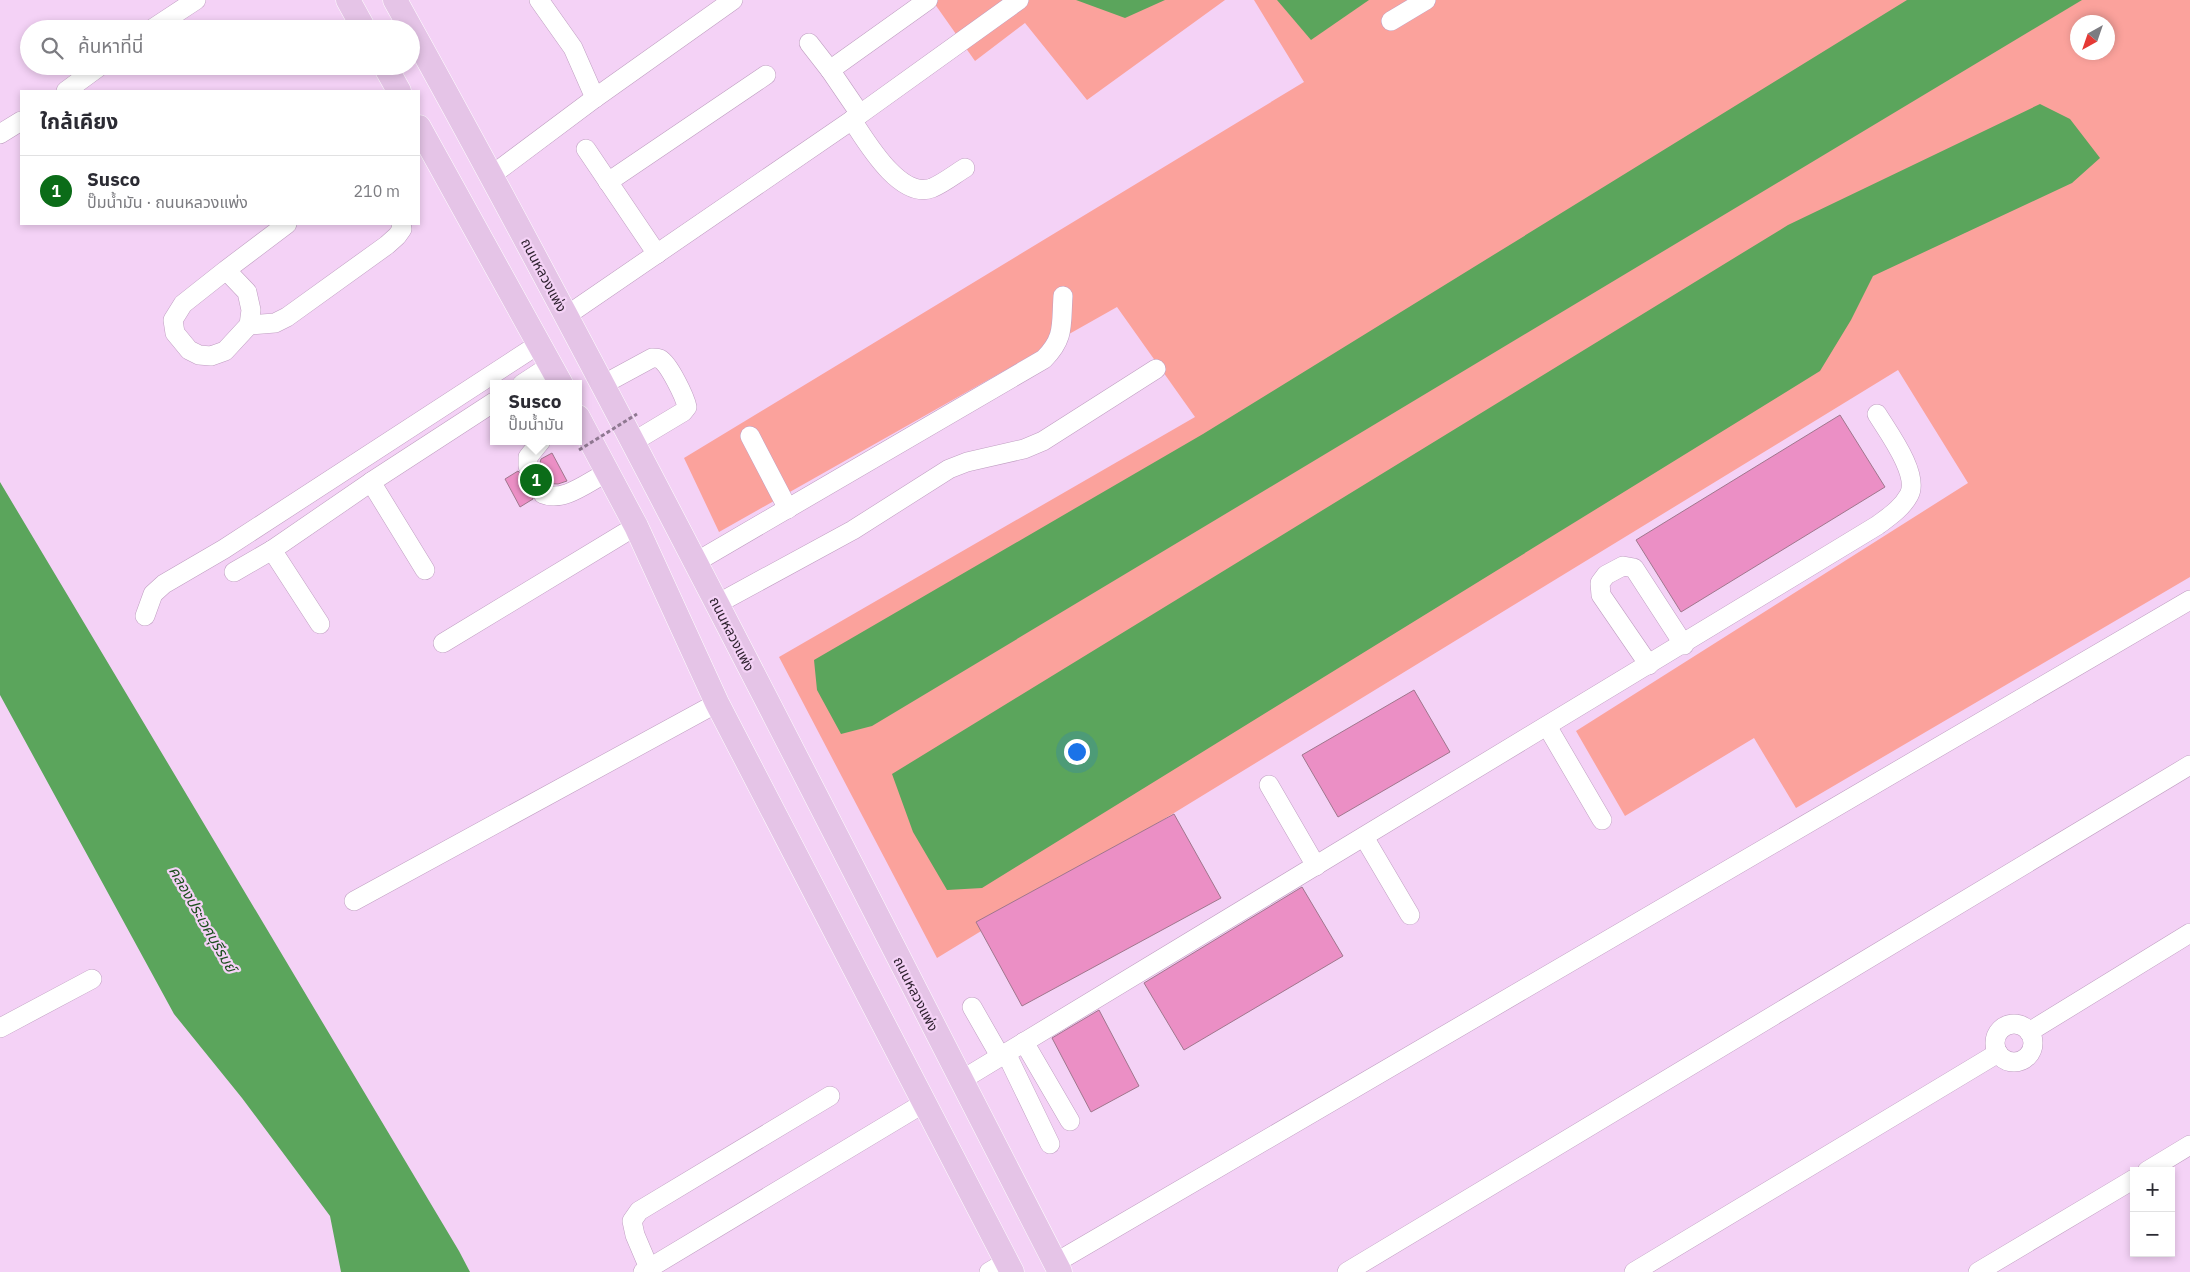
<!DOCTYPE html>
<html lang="th">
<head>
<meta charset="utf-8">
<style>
  :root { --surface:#fff; --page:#f7f7f7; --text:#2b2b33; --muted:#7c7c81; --line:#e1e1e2; --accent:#0b6c18 }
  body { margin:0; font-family:"IBM Plex Sans","Noto Sans Thai",sans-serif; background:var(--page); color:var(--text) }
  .controls { position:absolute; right:15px; bottom:15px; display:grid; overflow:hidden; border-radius:0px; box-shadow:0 2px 8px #0003 }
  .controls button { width:45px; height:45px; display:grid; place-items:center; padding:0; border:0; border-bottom:1px solid var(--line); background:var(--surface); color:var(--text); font:25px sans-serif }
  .compass { position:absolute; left:2070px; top:15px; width:45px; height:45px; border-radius:50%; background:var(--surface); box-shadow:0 2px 8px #0003; rotate:220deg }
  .you { position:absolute; left:1076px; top:751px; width:18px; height:18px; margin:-12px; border:4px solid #fff; border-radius:50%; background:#1a73e8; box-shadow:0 0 0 8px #1a73e833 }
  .badge { display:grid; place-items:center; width:32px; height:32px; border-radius:50%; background:var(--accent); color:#fff; font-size:16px; font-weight:700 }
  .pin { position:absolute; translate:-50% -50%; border:2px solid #fff; box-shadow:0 1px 5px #0006 }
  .popup { position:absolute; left:490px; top:380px; width:92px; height:65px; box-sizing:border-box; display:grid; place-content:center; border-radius:0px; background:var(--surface); filter:drop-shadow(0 1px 4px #0005); font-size:16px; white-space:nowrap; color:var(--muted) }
  .popup b { font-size:19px; color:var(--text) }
  .popup::after { content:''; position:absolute; left:50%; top:100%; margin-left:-10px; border:10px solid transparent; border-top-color:var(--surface) }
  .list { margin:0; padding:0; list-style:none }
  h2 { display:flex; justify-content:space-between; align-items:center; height:65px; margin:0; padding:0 20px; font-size:21px }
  h2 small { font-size:16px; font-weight:400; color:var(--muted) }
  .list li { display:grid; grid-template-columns:32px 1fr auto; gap:15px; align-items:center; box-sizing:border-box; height:70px; padding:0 20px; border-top:1px solid var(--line) }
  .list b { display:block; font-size:19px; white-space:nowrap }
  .list p { margin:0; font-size:16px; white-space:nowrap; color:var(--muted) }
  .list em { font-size:16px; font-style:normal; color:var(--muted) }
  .icon { flex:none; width:28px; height:28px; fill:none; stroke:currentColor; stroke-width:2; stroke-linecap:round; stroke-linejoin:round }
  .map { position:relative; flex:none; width:2190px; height:1272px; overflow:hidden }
  .search { position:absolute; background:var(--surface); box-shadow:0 2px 8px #0003; left:20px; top:20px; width:400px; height:55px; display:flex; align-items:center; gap:12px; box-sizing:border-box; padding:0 18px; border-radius:28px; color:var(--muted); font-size:19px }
  .panel { position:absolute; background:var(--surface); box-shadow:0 2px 8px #0003; left:20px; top:90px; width:400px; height:135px; border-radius:0px }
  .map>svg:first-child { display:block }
  .green { fill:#fba29c; fill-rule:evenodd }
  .water { fill:#5ba55c }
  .building { fill:#eb8fc5; stroke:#a0768d }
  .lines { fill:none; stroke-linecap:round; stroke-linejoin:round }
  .minor-tunnel { stroke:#cdafcf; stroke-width:19; stroke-dasharray:19 9; stroke-linecap:butt }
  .minor-casing { stroke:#bf9ec1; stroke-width:20 }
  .major-casing { stroke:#fff; stroke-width:25 }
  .minor { stroke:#fff; stroke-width:19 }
  .major { stroke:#e5c4e7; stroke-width:24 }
  .path-bridge { stroke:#8f7891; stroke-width:3; stroke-dasharray:4 2.5; stroke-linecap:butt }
  .labels { text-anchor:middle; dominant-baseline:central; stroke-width:4.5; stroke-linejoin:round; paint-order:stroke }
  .street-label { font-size:14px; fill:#302331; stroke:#f4d2f6 }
  .water-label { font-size:15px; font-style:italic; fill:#1c4f1e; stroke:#f4d2f6 }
</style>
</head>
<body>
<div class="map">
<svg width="2190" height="1272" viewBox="0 0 2190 1272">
  <rect width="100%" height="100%" fill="#f4d2f6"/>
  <!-- green -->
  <g class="green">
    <path d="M932,0h293l-138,100 -62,-77 -50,38z"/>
    <path d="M1254,0h936v577l-394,231 -42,-70 -129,78 -49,-85 392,-248 -70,-113 -961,588 -158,-301 416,-240 -78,-110 -398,225 -35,-74 620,-376zM2078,22h30v30h-30z"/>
  </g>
  <!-- water -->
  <g class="water">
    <path d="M1076,0h89l-40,18z"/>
    <path d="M1277,0h92l-58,40z"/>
    <path d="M1907,0h175l-1210,726 -31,8 -24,-44 -3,-30 389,-226z"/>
    <path d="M2040,104l30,15 30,39 -28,25 -199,93 -22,44 -31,51 -838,517 -35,2 -34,-58 -21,-58 896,-549z"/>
    <path d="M0,482l459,769 11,21h-129l-11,-56 -88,-118 -68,-84 -174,-319z"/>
  </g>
  <!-- building -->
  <g class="building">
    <path d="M1840,415l45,72 -204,125 -45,-72z"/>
    <path d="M552,453l15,28 -9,3 -19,-1 -7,8 1,8 -13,8 -15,-28 13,-8 5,5h10l5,-5 3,-12z"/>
    <path d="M1414,690l36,62 -112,65 -36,-62z"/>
    <path d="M1174,814l47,84 -199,108 -46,-84z"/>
    <path d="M1302,887l41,69 -159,94 -40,-67z"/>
    <path d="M1099,1010l40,76 -48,26 -39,-74z"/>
  </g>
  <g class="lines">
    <!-- minor-tunnel -->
    <path class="minor-tunnel" d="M528,466l15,28"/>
    <!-- minor casing -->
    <g class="minor-casing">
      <g id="minor">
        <path d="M539,0l34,48 22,50"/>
        <path d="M1391,21l35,-21"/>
        <path d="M152,29l44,-29"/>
        <path d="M809,43l21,27"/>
        <path d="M66,91l34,-25"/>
        <path d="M860,114l-30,-44 98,-70"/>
        <path d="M852,120c14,21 48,80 80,68 12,-5 23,-14 33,-20"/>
        <path d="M0,134l21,-13"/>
        <path d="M586,149l71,105"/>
        <path d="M492,175l103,-77 138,-98"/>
        <path d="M608,182l158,-107"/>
        <path d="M226,270l21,22 4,18 -2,15 -24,26 -14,5 -12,-1 -10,-5 -14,-17 -2,-13 10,-16 43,-34 61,-46"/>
        <path d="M566,316l286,-196 167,-120"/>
        <path d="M249,325l26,-2 12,-6 100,-72 10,-9 5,-7 -1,-5"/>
        <path d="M522,384l29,-19"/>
        <path d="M604,384l48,-26c2,0 6,0 8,1 9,5 25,38 27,48l-4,5 -50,30"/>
        <path d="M750,436l38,73"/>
        <path d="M528,466v-9l13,-16"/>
        <path d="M371,482l54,88"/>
        <path d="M543,494c21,9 46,-13 65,-22"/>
        <path d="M272,550l48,74"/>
        <path d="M696,562l348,-203c21,-21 17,-34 19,-63"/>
        <path d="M234,572l38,-22 99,-68 123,-80"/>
        <path d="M717,604l136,-74 96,-61 18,-7 57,-13 19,-8 113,-72"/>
        <path d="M145,616l8,-22 11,-10 60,-35 315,-205"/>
        <path d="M443,643l193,-117"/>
        <path d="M1649,665l-48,-70 -1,-12 6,-8 17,-9 11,2 50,77"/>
        <path d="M1547,726l55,94"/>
        <path d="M1269,785l47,81"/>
        <path d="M1364,837l46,78"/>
        <path d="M354,901l363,-198"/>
        <path d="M972,1007l28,49"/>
        <circle cx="2014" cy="1043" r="19"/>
        <path d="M0,1028l92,-49"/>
        <path d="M2029,1032l161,-99"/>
        <path d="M1024,1042l46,79"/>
        <path d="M1006,1053l44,91"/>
        <path d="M960,1081l918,-556c12,-9 24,-17 31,-30 11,-20 -21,-63 -32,-81"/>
        <path d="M2147,1171l43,-26"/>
        <path d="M1055,1263l1135,-663"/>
        <path d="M649,1268l-14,-33 -3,-14 7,-10 191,-115"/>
        <path d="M643,1272l281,-169"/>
        <path d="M989,1272l17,-10"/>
        <path d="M1347,1272l843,-507"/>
        <path d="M1634,1272l364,-219"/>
        <path d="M1978,1272l156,-93"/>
      </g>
    </g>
    <!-- major casing -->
    <g class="major-casing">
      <g id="major">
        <path d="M348,0l16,29"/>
        <path d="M395,0c232,418 446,847 665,1272"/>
        <path d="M385,66l14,25"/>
        <path d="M419,127l142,257"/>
        <path d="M578,417l58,109 81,177 295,569"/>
      </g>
    </g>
    <!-- minor -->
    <use href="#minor" class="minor"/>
    <!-- major -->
    <use href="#major" class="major"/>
    <!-- path-bridge -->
    <path class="path-bridge" d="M579,450l58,-36"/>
  </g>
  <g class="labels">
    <!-- street labels -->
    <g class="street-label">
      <text transform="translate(544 275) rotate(62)">ถนนหลวงแพ่ง</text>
      <text transform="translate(732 634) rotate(63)">ถนนหลวงแพ่ง</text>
      <text transform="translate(916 994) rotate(63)">ถนนหลวงแพ่ง</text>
    </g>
    <!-- water labels -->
    <g class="water-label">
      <text transform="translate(203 919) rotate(60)">คลองประเวศบุรีรมย์</text>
    </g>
  </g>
</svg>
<div class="controls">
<button>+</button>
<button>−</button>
</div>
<svg class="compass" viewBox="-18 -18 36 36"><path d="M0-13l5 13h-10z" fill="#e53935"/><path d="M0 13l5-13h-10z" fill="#7c7c81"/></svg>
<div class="you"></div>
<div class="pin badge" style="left:536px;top:480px">1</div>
<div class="popup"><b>Susco</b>ปั๊มน้ำมัน</div>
<div class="search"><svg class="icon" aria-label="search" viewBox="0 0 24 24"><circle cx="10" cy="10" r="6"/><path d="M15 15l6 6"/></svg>ค้นหาที่นี่</div>
<section class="panel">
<h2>ใกล้เคียง<small></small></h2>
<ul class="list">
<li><span class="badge">1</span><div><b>Susco</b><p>ปั๊มน้ำมัน · ถนนหลวงแพ่ง</p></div><em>210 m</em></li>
</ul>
</section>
</div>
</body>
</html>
